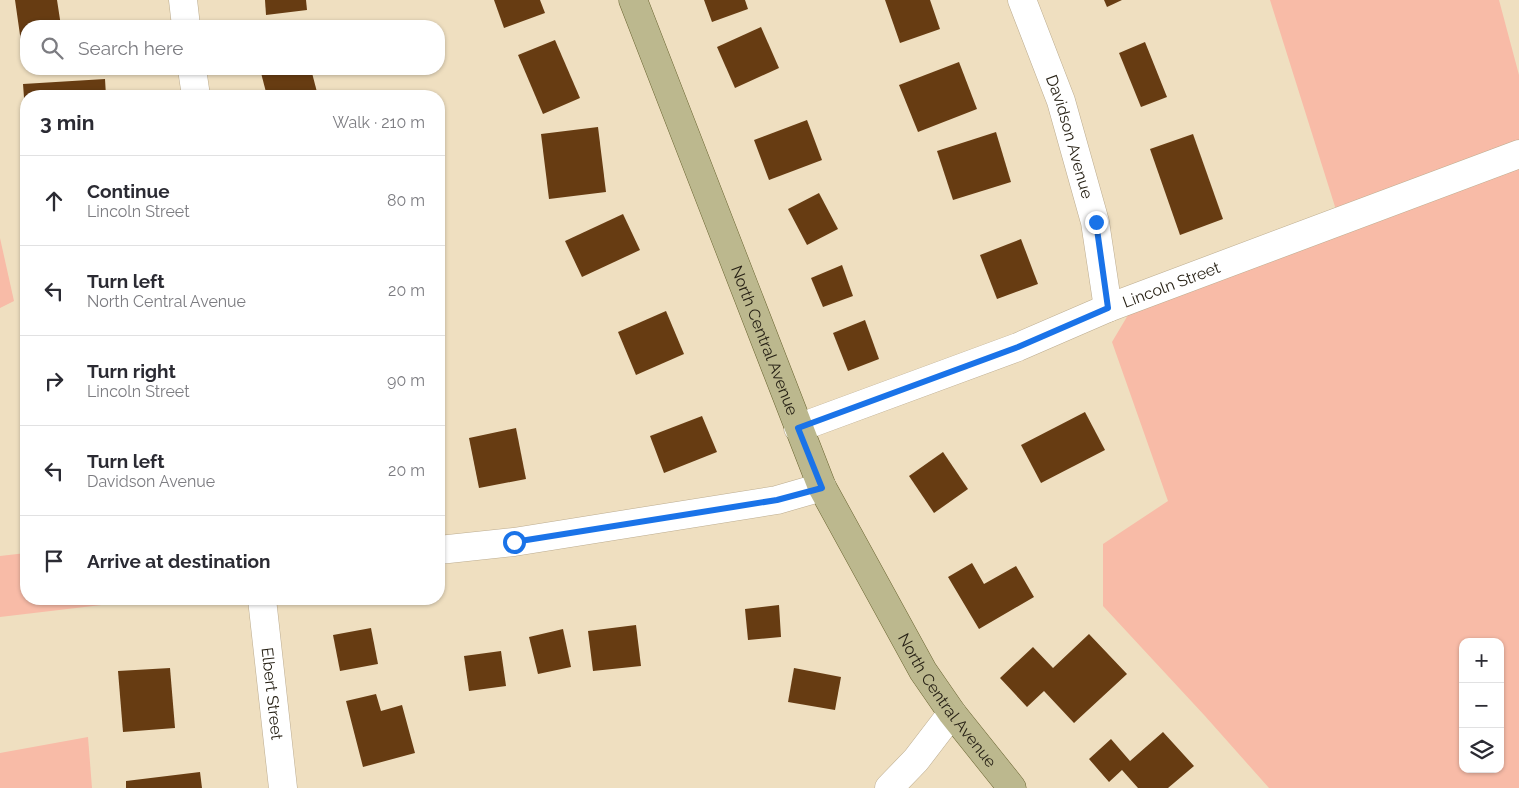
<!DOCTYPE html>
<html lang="en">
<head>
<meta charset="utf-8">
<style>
  :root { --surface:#fff; --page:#f7f7f7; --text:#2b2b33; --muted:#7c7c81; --line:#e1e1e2 }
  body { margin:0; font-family:Raleway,sans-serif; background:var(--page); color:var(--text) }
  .controls { position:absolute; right:15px; bottom:15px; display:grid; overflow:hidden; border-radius:10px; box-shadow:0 1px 4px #0004 }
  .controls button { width:45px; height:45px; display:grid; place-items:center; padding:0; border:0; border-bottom:1px solid var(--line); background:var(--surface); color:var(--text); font:25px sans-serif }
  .stop { position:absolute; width:15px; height:15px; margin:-11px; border:4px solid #1a73e8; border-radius:50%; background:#fff }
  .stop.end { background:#1a73e8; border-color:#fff; box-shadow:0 1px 5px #0008 }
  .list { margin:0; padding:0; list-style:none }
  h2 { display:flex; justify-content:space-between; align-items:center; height:65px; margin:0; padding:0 20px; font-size:21px }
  h2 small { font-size:16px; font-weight:400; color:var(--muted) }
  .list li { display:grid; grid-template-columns:32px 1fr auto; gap:15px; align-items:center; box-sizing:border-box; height:90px; padding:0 20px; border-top:1px solid var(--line) }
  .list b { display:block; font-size:19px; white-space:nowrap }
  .list p { margin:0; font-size:16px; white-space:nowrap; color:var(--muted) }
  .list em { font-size:16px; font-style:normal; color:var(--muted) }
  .icon { flex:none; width:28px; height:28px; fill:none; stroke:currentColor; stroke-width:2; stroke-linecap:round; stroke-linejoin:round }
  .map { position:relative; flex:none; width:1519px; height:788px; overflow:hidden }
  .search { position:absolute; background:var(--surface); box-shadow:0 1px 4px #0004; left:20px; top:20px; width:425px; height:55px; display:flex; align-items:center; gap:12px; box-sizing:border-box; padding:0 18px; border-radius:20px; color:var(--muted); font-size:19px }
  .panel { position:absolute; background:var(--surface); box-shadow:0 1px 4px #0004; left:20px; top:90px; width:425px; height:515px; border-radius:20px }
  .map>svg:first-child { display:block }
  .green { fill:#f8bba7; fill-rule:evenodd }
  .building { fill:#673c12 }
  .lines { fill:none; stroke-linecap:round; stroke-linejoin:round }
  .minor-casing { stroke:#bcac8f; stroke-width:29 }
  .major-casing { stroke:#6b6532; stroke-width:29 }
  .minor { stroke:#fff; stroke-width:28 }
  .major { stroke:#bcb88e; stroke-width:28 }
  .route { stroke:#1a73e8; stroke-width:6 }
  .labels { text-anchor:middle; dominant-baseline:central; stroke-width:5; stroke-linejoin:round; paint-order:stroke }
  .street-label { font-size:16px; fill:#272115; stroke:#fff }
</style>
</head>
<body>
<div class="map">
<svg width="1519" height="788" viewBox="0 0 1519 788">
  <rect width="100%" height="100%" fill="#efdfc0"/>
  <!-- green -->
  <g class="green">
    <path d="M1270,0h229l20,75v713h-250l-64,-72 -102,-110v-62l65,-43 -56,-159 32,-54 193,-75zM1463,642h37v127h-37z"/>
    <path d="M0,238l14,63 -14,7z"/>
    <path d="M26,553v46h126l-152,18v-61z"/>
    <path d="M88,737l4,51h-92v-35z"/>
  </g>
  <!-- building -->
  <g class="building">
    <path d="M15,0h42l4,26h-35v37h-2z"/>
    <path d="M265,0h41l1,10 -41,5z"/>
    <path d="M494,0h46l5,13 -41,15z"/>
    <path d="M704,0h41l3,9 -36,13z"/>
    <path d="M885,0h45l10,29 -40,14z"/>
    <path d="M1104,0h18l-15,7z"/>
    <path d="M761,27l18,41 -44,20 -18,-41z"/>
    <path d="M555,40l25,58 -37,16 -25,-59z"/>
    <path d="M1145,42l22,55 -26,10 -22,-54z"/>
    <path d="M959,62l18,47 -59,23 -19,-47z"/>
    <path d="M260,69h51l7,27h-51z"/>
    <path d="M105,79l1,17h-80v15h-1l-2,-27z"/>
    <path d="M807,120l15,40 -53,20 -15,-40z"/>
    <path d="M598,127l8,65 -57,7 -8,-65z"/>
    <path d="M996,132l15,50 -58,18 -16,-49z"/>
    <path d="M1193,134l30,85 -43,16 -30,-86z"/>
    <path d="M819,193l19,36 -31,16 -19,-36z"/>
    <path d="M623,214l17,36 -58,27 -17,-36z"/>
    <path d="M1021,239l17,45 -41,15 -17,-44z"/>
    <path d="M842,265l11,31 -30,11 -12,-29z"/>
    <path d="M666,311l18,43 -48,21 -18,-43z"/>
    <path d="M865,320l14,39 -31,12 -15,-38z"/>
    <path d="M1085,412l20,38 -64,33 -20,-38z"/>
    <path d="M702,416l15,36 -53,21 -14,-37z"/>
    <path d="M516,428l10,51 -47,9 -10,-50z"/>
    <path d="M943,452l25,37 -34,24 -25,-37z"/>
    <path d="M972,563l12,21 32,-18 18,31 -55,32 -31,-52z"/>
    <path d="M779,605l2,32 -33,3 -3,-31z"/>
    <path d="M636,625l5,41 -48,5 -5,-40z"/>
    <path d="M371,628l7,36 -38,7 -7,-36z"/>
    <path d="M563,629l8,38 -33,7 -9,-37z"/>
    <path d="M1089,634l38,40 -53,49 -30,-32 -17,16 -27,-29 33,-31 20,21z"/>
    <path d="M501,651l5,35 -37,5 -5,-35z"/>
    <path d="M170,668l5,60 -52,4 -5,-61z"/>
    <path d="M794,668l47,9 -6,33 -47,-8z"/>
    <path d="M376,694l5,17 21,-6 13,48 -52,14 -17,-66z"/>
    <path d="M1163,732l31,34 -26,22h-30l-16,-18 -13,12 -20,-23 22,-20 19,22z"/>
    <path d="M200,772l2,16h-76v-7z"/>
  </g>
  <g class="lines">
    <!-- minor casing -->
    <g class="minor-casing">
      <g id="minor">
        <path d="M183,0l3,26"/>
        <path id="s1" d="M1022,0l39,101 34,121 13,86"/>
        <path d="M192,69l4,27"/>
        <path id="s2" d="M798,428l220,-81 90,-39 411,-154"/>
        <path d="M439,550l75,-8 263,-42 45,-13"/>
        <path id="s3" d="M262,599l21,189"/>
        <path d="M889,788l27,-28 36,-47"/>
      </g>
    </g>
    <!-- major casing -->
    <g class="major-casing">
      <g id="major">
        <path id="s4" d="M633,0l189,487 101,184 29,42 60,75"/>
      </g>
    </g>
    <!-- minor -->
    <use href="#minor" class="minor"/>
    <!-- major -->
    <use href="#major" class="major"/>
  </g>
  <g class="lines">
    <!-- route -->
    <path class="route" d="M514,542l263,-42 45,-12 -24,-60 220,-81 90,-39 -12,-86"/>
  </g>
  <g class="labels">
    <!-- street labels -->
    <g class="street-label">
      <text stroke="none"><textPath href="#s1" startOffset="145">Davidson Avenue</textPath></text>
      <text stroke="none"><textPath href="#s2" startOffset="400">Lincoln Street</textPath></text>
      <text stroke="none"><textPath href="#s4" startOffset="365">North Central Avenue</textPath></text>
      <text stroke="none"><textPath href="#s3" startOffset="95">Elbert Street</textPath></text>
      <text stroke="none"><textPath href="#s4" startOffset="770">North Central Avenue</textPath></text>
    </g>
  </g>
</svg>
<div class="controls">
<button>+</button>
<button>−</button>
<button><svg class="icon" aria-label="layers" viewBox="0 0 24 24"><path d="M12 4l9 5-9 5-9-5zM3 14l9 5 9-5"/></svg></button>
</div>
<div class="stop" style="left:514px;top:542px"></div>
<div class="stop end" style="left:1096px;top:222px"></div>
<div class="search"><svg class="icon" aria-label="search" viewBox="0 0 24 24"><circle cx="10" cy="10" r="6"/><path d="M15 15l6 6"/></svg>Search here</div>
<section class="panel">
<h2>3 min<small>Walk · 210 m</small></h2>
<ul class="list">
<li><svg class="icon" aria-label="ahead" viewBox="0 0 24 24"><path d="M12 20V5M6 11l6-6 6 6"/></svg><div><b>Continue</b><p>Lincoln Street</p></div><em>80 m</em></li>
<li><svg class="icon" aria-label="left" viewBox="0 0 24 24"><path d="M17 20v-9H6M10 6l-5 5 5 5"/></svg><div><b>Turn left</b><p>North Central Avenue</p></div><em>20 m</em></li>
<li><svg class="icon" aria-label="right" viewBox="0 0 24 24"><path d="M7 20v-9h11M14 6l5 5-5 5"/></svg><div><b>Turn right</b><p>Lincoln Street</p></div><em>90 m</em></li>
<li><svg class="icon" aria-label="left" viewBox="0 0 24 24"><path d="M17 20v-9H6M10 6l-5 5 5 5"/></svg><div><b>Turn left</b><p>Davidson Avenue</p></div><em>20 m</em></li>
<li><svg class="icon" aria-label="arrive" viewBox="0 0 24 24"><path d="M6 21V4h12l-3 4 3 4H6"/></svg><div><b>Arrive at destination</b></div></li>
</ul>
</section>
</div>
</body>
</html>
